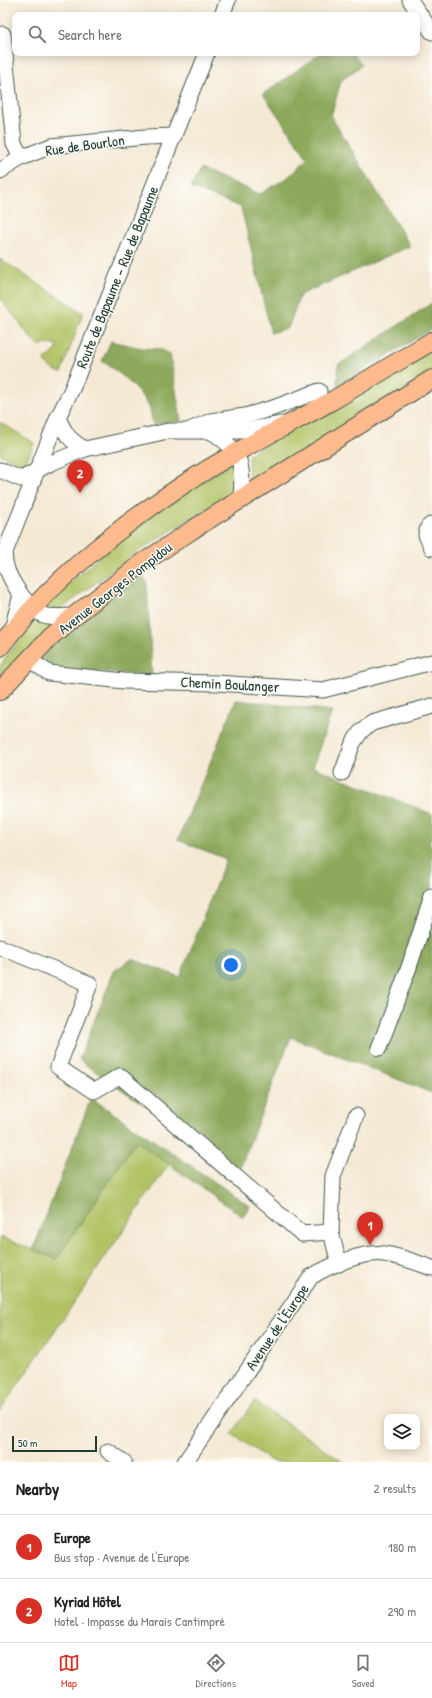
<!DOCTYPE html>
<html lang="en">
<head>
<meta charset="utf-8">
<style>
  :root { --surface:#fff; --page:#f6f6f6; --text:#222; --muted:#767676; --line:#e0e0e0; --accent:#d93025 }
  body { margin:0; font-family:"Patrick Hand",sans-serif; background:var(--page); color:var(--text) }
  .controls { position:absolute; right:12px; bottom:12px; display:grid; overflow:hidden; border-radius:8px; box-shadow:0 2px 10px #0003 }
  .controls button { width:36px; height:36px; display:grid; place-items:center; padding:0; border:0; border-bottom:1px solid var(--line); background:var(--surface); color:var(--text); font:20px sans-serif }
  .scale { position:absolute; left:12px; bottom:10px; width:85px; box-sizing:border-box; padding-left:4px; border:2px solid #1f3d34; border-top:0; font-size:11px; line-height:14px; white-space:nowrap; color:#1f3d34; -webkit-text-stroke:3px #fdfcf7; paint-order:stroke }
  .you { position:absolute; left:231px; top:965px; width:14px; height:14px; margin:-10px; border:3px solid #fff; border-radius:50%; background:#1a73e8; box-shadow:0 0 0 6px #1a73e833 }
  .badge { display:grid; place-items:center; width:26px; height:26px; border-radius:50%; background:var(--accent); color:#fff; font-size:13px; font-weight:700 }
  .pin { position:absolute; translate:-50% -33px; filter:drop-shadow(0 1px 2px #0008) }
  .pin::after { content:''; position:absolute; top:21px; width:14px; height:12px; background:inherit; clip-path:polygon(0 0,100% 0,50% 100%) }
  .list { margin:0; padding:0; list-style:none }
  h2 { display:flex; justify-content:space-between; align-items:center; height:52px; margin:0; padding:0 16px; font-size:17px }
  h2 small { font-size:13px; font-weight:400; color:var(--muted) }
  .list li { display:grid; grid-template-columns:26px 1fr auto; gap:12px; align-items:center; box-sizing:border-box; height:64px; padding:0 16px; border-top:1px solid var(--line) }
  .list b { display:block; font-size:15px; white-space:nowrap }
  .list p { margin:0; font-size:13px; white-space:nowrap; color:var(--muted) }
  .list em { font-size:13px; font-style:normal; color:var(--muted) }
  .icon { flex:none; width:22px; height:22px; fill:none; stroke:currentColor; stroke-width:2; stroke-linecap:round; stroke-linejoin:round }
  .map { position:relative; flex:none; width:432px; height:1462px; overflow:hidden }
  .search { position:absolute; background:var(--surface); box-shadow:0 2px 10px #0003; left:12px; right:12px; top:12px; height:44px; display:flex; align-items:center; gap:10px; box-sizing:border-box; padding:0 14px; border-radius:8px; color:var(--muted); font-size:15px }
  .sheet { height:180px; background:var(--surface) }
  nav { display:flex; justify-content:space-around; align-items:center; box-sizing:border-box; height:56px; border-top:1px solid var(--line); background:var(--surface); font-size:11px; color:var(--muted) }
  nav a { display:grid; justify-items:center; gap:2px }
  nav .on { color:var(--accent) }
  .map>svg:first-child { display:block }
  .green { fill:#b1c265; stroke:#68804c }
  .forest { fill:#8ca85a; stroke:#567247 }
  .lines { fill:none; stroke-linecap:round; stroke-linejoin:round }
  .minor-casing { stroke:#3f574c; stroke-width:17 }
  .major-casing { stroke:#3f574c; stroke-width:20 }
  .minor { stroke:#fff; stroke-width:15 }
  .major { stroke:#fcba8d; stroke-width:18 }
  .labels { text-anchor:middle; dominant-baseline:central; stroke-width:3; stroke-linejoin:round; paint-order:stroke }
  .street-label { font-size:15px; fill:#1f3d34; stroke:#fdfcf7 }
</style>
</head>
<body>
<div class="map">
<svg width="432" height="1462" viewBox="0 0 432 1462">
  <rect width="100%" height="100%" fill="#fdfcf7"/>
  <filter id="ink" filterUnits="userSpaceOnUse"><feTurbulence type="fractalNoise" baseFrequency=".025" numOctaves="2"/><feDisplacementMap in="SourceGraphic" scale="8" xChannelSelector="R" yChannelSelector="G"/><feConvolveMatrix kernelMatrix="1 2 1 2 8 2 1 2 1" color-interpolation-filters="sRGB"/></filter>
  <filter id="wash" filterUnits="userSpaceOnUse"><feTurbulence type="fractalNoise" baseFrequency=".012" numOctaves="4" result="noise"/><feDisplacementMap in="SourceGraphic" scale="16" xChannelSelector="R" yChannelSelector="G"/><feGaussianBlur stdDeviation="0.9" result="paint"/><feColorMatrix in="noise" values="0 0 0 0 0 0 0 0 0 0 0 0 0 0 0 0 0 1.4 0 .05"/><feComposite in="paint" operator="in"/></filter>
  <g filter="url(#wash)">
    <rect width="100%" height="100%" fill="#f5e9d4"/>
    <!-- green -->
    <g class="green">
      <path d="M0,259l83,54 -22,60c-7,-3 -15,-6 -16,-14l12,-9 -1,-6 -18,1 -3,-2 -35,-45z"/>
      <path d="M432,347v26l-184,114 1,-33z"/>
      <path d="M0,422l34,21 -9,23 -25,-12z"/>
      <path d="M233,462l2,25 -4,6 -95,60 -75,56h-16v-3l53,-48 52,-43z"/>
      <path d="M38,620l20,1 -58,62v-17l30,-42z"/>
      <path d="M136,1141l33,23 -169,247v-174l57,22z"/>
      <path d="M254,1401l89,61h-70l-41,-28z"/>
    </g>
    <!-- forest -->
    <g class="forest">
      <path d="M322,53h30l10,12 -21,16 -10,35 79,130 -110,49 -12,33 -17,5 -30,-126 -50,-19 9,-19 60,25 27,-16 21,-19 -45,-65z"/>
      <path d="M432,303v26l-95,57 1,-21z"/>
      <path d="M111,341l30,7 19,1 10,5 11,67 -28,3c-2,-6 -2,-14 -5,-19 -11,-19 -28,-32 -46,-44z"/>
      <path d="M143,575l4,9 5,91 -89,-6 -23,-9 21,-24 26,-23z"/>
      <path d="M236,700l96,11 -19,56 119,47v22l-3,8 3,2v247l-141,-56 -52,134 -160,-111 35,-89 18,-12 48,18 46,-118 -48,-19z"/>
      <path d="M91,1098l159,108 -7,11 -107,-76 -80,118 -23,-9z"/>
    </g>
  </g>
  <g filter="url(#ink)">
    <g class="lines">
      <!-- minor casing -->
      <g class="minor-casing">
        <g id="minor">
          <path d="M410,0l22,32"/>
          <path d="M222,15l6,-15"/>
          <path d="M3,34l11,110 7,14"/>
          <path d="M0,171l21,-13 30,-12 95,-9 28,-1"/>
          <path d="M58,417c7,17 11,23 27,32"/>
          <path d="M192,429l19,-8 34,-5 28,-8 46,-17"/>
          <path d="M212,432c31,19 31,34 29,68"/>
          <path d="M0,470l21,9 30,-16 34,-14 83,-18h75l39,-7"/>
          <path d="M432,524l-4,3 -2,8 6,13"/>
          <path d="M74,616c-7,0 -24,2 -31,-1 -17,-8 -42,-44 -38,-63l53,-135 14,-28 135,-336"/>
          <path d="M11,633l10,-38"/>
          <path d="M29,659l5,4 15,10 75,8 93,2 106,7 109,-28"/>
          <path d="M342,773l11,-30 9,-13 10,-7 60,-17"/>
          <path d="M0,947l90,37 -32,83 36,24 26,-15 182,158 29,-2 8,32"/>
          <path d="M379,1048l30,-81 23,-70"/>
          <path d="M331,1232l2,-56 23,-60"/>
          <path d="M108,1451l16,11"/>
          <path d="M185,1462l126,-185c17,-11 53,-26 73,-23 17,2 33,9 48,14"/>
        </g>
      </g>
      <!-- major casing -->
      <g class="major-casing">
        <g id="major">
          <path d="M0,647c58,-77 154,-148 237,-195 30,-17 61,-32 91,-49 35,-20 69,-41 104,-62"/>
          <path d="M0,691l49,-53 25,-22 70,-54 48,-32 240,-151"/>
        </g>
      </g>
      <!-- minor -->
      <use href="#minor" class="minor"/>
      <!-- major -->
      <use href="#major" class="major"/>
    </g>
  </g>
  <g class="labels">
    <!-- street labels -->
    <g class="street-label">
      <text transform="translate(85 145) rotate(-8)">Rue de Bourlon</text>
      <text transform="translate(117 277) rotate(-68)">Route de Bapaume - Rue de Bapaume</text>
      <text transform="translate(115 588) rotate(-38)">Avenue Georges Pompidou</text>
      <text transform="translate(230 684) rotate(3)">Chemin Boulanger</text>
      <text transform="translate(277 1327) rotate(-56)">Avenue de l'Europe</text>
    </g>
  </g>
</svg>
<div class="controls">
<button><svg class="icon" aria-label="layers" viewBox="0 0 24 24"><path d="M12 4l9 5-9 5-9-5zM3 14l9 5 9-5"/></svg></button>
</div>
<div class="scale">50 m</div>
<div class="you"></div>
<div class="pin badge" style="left:370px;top:1245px">1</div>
<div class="pin badge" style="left:80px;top:493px">2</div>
<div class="search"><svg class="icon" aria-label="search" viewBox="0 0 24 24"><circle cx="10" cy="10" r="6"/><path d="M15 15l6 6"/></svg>Search here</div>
</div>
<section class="sheet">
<h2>Nearby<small>2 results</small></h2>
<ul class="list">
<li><span class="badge">1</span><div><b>Europe</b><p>Bus stop · Avenue de l'Europe</p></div><em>180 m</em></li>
<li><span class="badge">2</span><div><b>Kyriad Hôtel</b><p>Hotel · Impasse du Marais Cantimpré</p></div><em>290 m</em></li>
</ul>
</section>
<nav>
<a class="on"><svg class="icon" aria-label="map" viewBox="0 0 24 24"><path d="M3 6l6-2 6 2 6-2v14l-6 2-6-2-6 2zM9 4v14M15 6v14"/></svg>Map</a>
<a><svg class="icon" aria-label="directions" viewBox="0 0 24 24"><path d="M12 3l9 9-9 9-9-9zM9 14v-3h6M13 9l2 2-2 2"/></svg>Directions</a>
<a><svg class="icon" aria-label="saved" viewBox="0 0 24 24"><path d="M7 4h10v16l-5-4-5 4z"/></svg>Saved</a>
</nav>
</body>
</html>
